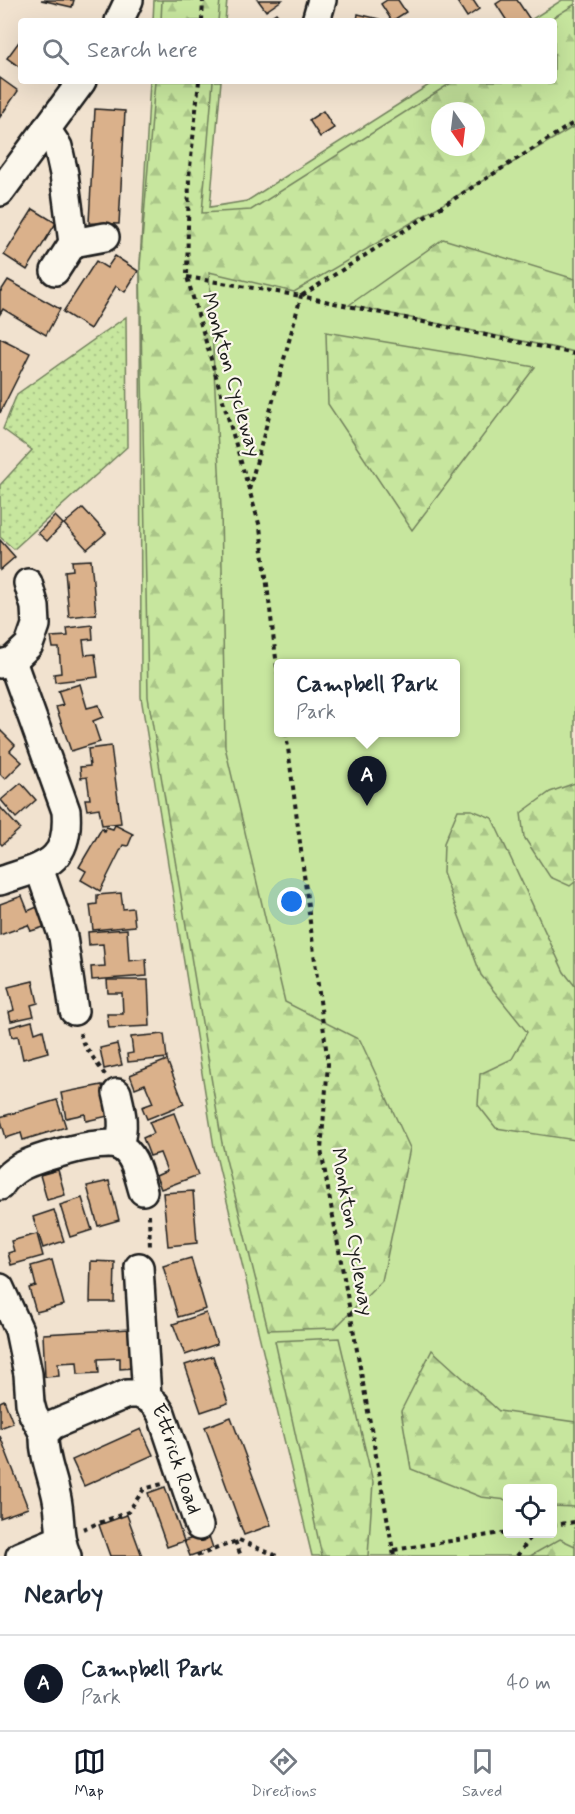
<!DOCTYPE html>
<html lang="en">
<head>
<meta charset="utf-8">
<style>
  :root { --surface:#fff; --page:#f2f2f3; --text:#1f2937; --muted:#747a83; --line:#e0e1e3; --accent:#111827 }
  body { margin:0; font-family:Mynerve,sans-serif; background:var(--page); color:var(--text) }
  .controls { position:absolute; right:18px; bottom:18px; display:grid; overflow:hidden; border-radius:6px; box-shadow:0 6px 24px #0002 }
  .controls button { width:54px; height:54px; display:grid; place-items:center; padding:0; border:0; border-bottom:2px solid var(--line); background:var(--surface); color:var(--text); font:30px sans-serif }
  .compass { position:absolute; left:431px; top:102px; width:54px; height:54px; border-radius:50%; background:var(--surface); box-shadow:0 6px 24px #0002; rotate:166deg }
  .you { position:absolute; left:292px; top:902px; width:21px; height:21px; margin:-15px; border:4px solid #fff; border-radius:50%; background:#1a73e8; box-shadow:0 0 0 9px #1a73e833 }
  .badge { display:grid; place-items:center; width:39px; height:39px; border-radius:50%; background:var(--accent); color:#fff; font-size:20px; font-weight:700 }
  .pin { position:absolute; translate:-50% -50px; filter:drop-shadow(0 2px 3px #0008) }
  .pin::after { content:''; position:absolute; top:32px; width:21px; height:18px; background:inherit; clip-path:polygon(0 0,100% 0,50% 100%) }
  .popup { position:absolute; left:274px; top:659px; width:186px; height:78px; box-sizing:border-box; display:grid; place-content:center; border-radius:6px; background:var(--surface); filter:drop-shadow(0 2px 4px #0005); font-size:20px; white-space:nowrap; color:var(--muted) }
  .popup b { font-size:22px; color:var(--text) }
  .popup::after { content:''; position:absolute; left:50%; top:100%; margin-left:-12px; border:12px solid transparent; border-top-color:var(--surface) }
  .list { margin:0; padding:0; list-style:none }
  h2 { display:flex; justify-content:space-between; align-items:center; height:78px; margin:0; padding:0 24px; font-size:26px }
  h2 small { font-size:20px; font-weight:400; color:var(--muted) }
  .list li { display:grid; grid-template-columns:39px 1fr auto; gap:18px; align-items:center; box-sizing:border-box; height:96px; padding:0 24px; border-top:2px solid var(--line) }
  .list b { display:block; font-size:22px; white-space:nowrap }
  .list p { margin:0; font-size:20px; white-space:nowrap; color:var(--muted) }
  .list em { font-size:20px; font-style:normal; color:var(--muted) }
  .icon { flex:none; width:33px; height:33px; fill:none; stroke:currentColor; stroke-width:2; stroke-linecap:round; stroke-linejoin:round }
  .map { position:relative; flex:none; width:575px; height:1556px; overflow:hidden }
  .search { position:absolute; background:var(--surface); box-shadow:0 6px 24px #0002; left:18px; right:18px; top:18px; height:66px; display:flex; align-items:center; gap:15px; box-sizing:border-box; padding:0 21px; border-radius:6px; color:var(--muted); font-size:22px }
  .sheet { height:174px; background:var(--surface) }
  nav { display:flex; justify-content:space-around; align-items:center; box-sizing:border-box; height:84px; border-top:2px solid var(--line); background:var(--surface); font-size:16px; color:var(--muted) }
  nav a { display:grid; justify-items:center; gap:3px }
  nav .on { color:var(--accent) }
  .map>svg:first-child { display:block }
  .green { fill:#c7e69e; stroke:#72815d; stroke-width:1.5; fill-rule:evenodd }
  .forest { fill:url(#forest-firs); stroke:#72815d; stroke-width:1.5; fill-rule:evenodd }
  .garden { fill:url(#garden-dots); stroke:#72815d; stroke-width:1.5 }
  .building { fill:#dab18b; stroke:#1c1c1c; stroke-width:1.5 }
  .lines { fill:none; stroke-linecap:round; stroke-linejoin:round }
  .minor-casing { stroke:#1c1c1c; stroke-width:32 }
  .path { stroke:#1c1c1c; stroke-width:4; stroke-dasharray:4.5 4.5; stroke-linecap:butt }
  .minor { stroke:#fbf7ec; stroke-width:27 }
  .labels { text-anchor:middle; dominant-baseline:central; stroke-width:4.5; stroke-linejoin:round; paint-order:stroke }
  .street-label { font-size:21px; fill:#1c1c1c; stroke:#fbf7ec }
</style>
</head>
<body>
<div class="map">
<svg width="575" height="1556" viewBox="0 0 575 1556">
  <defs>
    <pattern id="forest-firs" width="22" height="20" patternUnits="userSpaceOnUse" patternTransform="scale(1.5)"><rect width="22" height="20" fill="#c7e69e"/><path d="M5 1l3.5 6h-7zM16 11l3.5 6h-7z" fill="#aac588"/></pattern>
    <pattern id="garden-dots" width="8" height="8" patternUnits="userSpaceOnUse" patternTransform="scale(1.5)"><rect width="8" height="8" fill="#c7e69e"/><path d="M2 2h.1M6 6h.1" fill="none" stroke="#aac588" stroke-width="1.8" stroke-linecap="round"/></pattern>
  </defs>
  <rect width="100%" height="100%" fill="#f1e2cf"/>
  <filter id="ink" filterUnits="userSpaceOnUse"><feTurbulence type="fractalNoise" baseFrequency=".0167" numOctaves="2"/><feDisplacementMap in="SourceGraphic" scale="12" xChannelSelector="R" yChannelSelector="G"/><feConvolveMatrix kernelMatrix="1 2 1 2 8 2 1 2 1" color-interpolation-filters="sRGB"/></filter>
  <g filter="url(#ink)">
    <!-- green -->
    <g class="green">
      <path d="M154,0h73l-2,21h-72z"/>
      <path d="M562,0h13v1556h-263l-98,-409 -73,-450 -1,-433 10,-183h71l-11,126 37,-6 188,-120h119v-60h-25zM440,111h36v36h-36zM278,664h177v68h-177zM508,1488h44v46h-44z"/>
    </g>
    <!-- forest -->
    <g class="forest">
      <path d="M162,0h58l-2,21h-57z"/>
      <path d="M575,4v122l-281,166 -85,-20 12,236 4,239 60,255 75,38 50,108 -28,133 -47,47 -67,2 -46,-187 -74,-446 -8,-431 15,-185h58l-11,132 49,-3 203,-129h100v-60h-6zM440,111h36v36h-36z"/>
      <path d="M443,239l132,40v73l-226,-47z"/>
      <path d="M326,332l209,35 -123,163 -84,-126z"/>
      <path d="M575,783v99l-5,4 -20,-9 -26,-40 -3,-24 29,-21z"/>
      <path d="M458,810h14l20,8 72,154 11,14v154l-79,-12 -18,-23 2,-31 32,-15 15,-27 -46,-57 -38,-102 1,-30z"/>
      <path d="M339,1338l34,144 -5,74h-46l-47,-215z"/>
      <path d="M432,1350l67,61 76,11v85l-22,-1 -1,-18h-44l-1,12 -26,-3 -70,-28 -10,-58z"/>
      <path d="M560,1539l15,7v10h-45z"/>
    </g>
    <!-- garden -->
    <path class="garden" d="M126,317l1,130 -113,102 -14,-12v-52l32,-35 -29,-21 14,-35z"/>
    <!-- building -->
    <g class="building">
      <path d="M41,0h33l-2,7z"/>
      <path d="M258,0h24l-16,11z"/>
      <path d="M387,0h11l8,12 -14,9 -11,-17z"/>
      <path d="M456,0h17l6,9 -12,8z"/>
      <path d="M502,0h15l14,21h-24l-11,-17z"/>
      <path d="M276,13l6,8h-18z"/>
      <path d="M358,14l21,5 -1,2h-21z"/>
      <path d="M21,39v29l-14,-10z"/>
      <path d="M0,78l18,13 -18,26z"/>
      <path d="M95,109l30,2 -6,113 -30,-1z"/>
      <path d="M323,111l11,17 -14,9 -11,-17z"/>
      <path d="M33,209l23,14 -29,47 -23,-15z"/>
      <path d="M115,256l23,15 -13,21 -9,-6 -26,43 -27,-17 33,-51 11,7z"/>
      <path d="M8,280l52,29 -14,26 -43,-26 -3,5v-24l1,1z"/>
      <path d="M0,338l30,15 -30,60z"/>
      <path d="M83,508l23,25 -19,16 -23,-25z"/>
      <path d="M55,516l8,8 -16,17 -9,-8z"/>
      <path d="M0,540l15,17 -15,13z"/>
      <path d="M91,560l5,54 -27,3 -4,-46 8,-1 -1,-9z"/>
      <path d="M92,625l1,14 -10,1 2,15 10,-1 3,23 -43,5 -1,-8 7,-1 -2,-25h-6l-2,-11 17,-1 -1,-8z"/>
      <path d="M80,684l7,24 12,-3 4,12 -10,4 7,21 -29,9 -15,-44 7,-2 -5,-14z"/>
      <path d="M0,730l15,15 -5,6 12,11 -17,17 -5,-5z"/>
      <path d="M111,746l10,77 -19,2 -3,-17 -12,2 -2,-11h5l-3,-22 -6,1 -1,-11 10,-1 -2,-17z"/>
      <path d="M21,783l15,17 -20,18 -15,-18z"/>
      <path d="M0,807l20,22 -18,16 -2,-2z"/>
      <path d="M115,825l18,9 -5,12 -5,-1 -23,46 -19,-11 5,-9 -7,-4 23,-39 2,3 2,-4 7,2z"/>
      <path d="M121,893l2,16 10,-1 2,18 -42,4 -3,-25 7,-1v-9z"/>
      <path d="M22,896l6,15 9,-4 7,20 -13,4 -3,-6 -28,10v-31z"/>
      <path d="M127,929l2,32 17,-2 1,17 -55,4 -1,-13 14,-1 -2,-22 -14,1 -1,-13z"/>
      <path d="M107,980h41l2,46 -41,2 -2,-14h16l-1,-21h-14z"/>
      <path d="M33,981l5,22 -7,2 3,11 -23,5 -2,-9 5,-2 -6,-23z"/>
      <path d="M32,1021l3,12 8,-3 5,22 -25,7 -5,-23 -6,1 -2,-10z"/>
      <path d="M164,1034l3,24 -39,4 -1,-8 6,-1 -2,-16z"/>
      <path d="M117,1044l5,21 -18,4 -4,-21z"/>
      <path d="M167,1060l17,44 -37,15 -5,-12 11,-4 -8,-19 -10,4 -5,-13z"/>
      <path d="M102,1085l6,31 -22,5 -1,-7 -19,4 -5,-25z"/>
      <path d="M57,1100l9,27 -43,13 -2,-7 -15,5 -6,-21z"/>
      <path d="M174,1113l24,62 -37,14 -5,-13 11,-5 -7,-18 -10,3 -7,-18 11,-5 -5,-11z"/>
      <path d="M58,1170l7,25 -18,5 -7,-25z"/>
      <path d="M109,1181l10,39 -21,6 -11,-40z"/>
      <path d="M193,1191l4,52 -29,3 -5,-53z"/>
      <path d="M82,1198l10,32 -22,7 -10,-32z"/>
      <path d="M54,1210l10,31 -21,7 -10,-31z"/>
      <path d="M37,1234l6,22 -32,9 -3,-12 6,-2 -3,-10z"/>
      <path d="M191,1258l15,51 -28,8 -15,-51z"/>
      <path d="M52,1260l12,45 -28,7 -7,-24 7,-2 -5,-20z"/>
      <path d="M91,1261l24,1 -1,40h-24z"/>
      <path d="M206,1313l11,31 -32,11 -12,-31z"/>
      <path d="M130,1329l2,39 -12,1v-11l-22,1 1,14 -21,1 -1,-12 -19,1 1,13 -14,1 -2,-43z"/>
      <path d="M213,1356l15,47 -27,9 -16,-47z"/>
      <path d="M4,1400l9,23 -13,5v-26z"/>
      <path d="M231,1417l40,108 -27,10 -39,-108z"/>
      <path d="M141,1429l12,26 -69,31 -12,-26z"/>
      <path d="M0,1436l28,72 -28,10z"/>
      <path d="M165,1487l19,54 -17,6 -19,-54z"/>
      <path d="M127,1515l15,41h-32l-11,-31z"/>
      <path d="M208,1533l5,15 -23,8 -6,-15z"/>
    </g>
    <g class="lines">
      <!-- minor casing -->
      <g class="minor-casing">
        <g id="minor">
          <path d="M119,21l10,-21"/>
          <path d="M316,21l6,-21"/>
          <path d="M46,129l12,18 6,27 9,69 -18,28"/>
          <path d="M0,192l82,-111"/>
          <path d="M73,243l32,-6"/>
          <path d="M0,664l12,-3 17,-16 7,-20 -1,-18 -7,-24"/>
          <path d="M39,868l24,69 11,74"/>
          <path d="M0,881c43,-15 70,-16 66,-70l-54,-150"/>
          <path d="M117,1093c5,21 8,32 2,53 16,7 19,29 24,45"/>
          <path d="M0,1186c5,-8 12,-14 20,-19 17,-9 83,-29 99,-21"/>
          <path id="s1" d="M139,1267l8,131 8,6 6,9 38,113"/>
          <path d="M0,1288l19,42 9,44 2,29 3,11 11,20"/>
          <path d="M20,1556l41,-17"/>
          <path d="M67,1556c-9,-19 -6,-37 -10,-57 -4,-22 -14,-42 -13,-65l9,-9 74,-31h11l9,4"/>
        </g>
      </g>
      <!-- path -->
      <g class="path">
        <path d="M202,21l1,-21"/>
        <path d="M199,81l-10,96 -2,100 73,250 18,148"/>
        <path d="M187,277l114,19 274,-174"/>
        <path d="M249,490l52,-194 274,58"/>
        <path d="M286,732l42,332 -7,86 73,406"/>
        <path d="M80,1033l3,10 22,32"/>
        <path d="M149,1214l1,34"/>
        <path d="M552,1525l23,-3"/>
        <path d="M83,1529l45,-17 16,-23 18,-5"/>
        <path d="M235,1541l6,15"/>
        <path d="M394,1550l114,-18"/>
        <path d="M197,1556l42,-16 38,16"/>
        <path d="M517,1556l16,-22"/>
      </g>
      <!-- minor -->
      <use href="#minor" class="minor"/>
    </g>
  </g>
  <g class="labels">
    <!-- street labels -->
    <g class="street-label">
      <text transform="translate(231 375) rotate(74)">Monkton Cycleway</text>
      <text transform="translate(352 1232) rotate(80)">Monkton Cycleway</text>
      <text stroke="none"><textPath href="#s1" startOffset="201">Ettrick Road</textPath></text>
    </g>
  </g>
</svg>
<div class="controls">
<button><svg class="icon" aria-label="locate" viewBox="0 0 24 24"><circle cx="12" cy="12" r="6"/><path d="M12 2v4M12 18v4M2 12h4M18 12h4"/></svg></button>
</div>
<svg class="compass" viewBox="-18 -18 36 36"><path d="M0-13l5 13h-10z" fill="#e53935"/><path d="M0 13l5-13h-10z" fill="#747a83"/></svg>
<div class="you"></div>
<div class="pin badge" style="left:367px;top:806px">A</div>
<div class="popup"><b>Campbell Park</b>Park</div>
<div class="search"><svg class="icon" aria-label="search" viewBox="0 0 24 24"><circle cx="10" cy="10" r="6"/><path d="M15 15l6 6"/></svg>Search here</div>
</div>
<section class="sheet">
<h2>Nearby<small></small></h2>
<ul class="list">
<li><span class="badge">A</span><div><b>Campbell Park</b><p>Park</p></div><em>40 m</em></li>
</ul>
</section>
<nav>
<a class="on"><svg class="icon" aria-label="map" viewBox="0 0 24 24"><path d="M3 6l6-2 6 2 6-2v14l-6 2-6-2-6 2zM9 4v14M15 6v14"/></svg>Map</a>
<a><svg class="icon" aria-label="directions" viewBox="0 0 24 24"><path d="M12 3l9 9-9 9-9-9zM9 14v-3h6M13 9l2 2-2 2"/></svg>Directions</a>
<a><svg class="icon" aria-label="saved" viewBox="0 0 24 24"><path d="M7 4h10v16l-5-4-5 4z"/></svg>Saved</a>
</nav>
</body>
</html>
